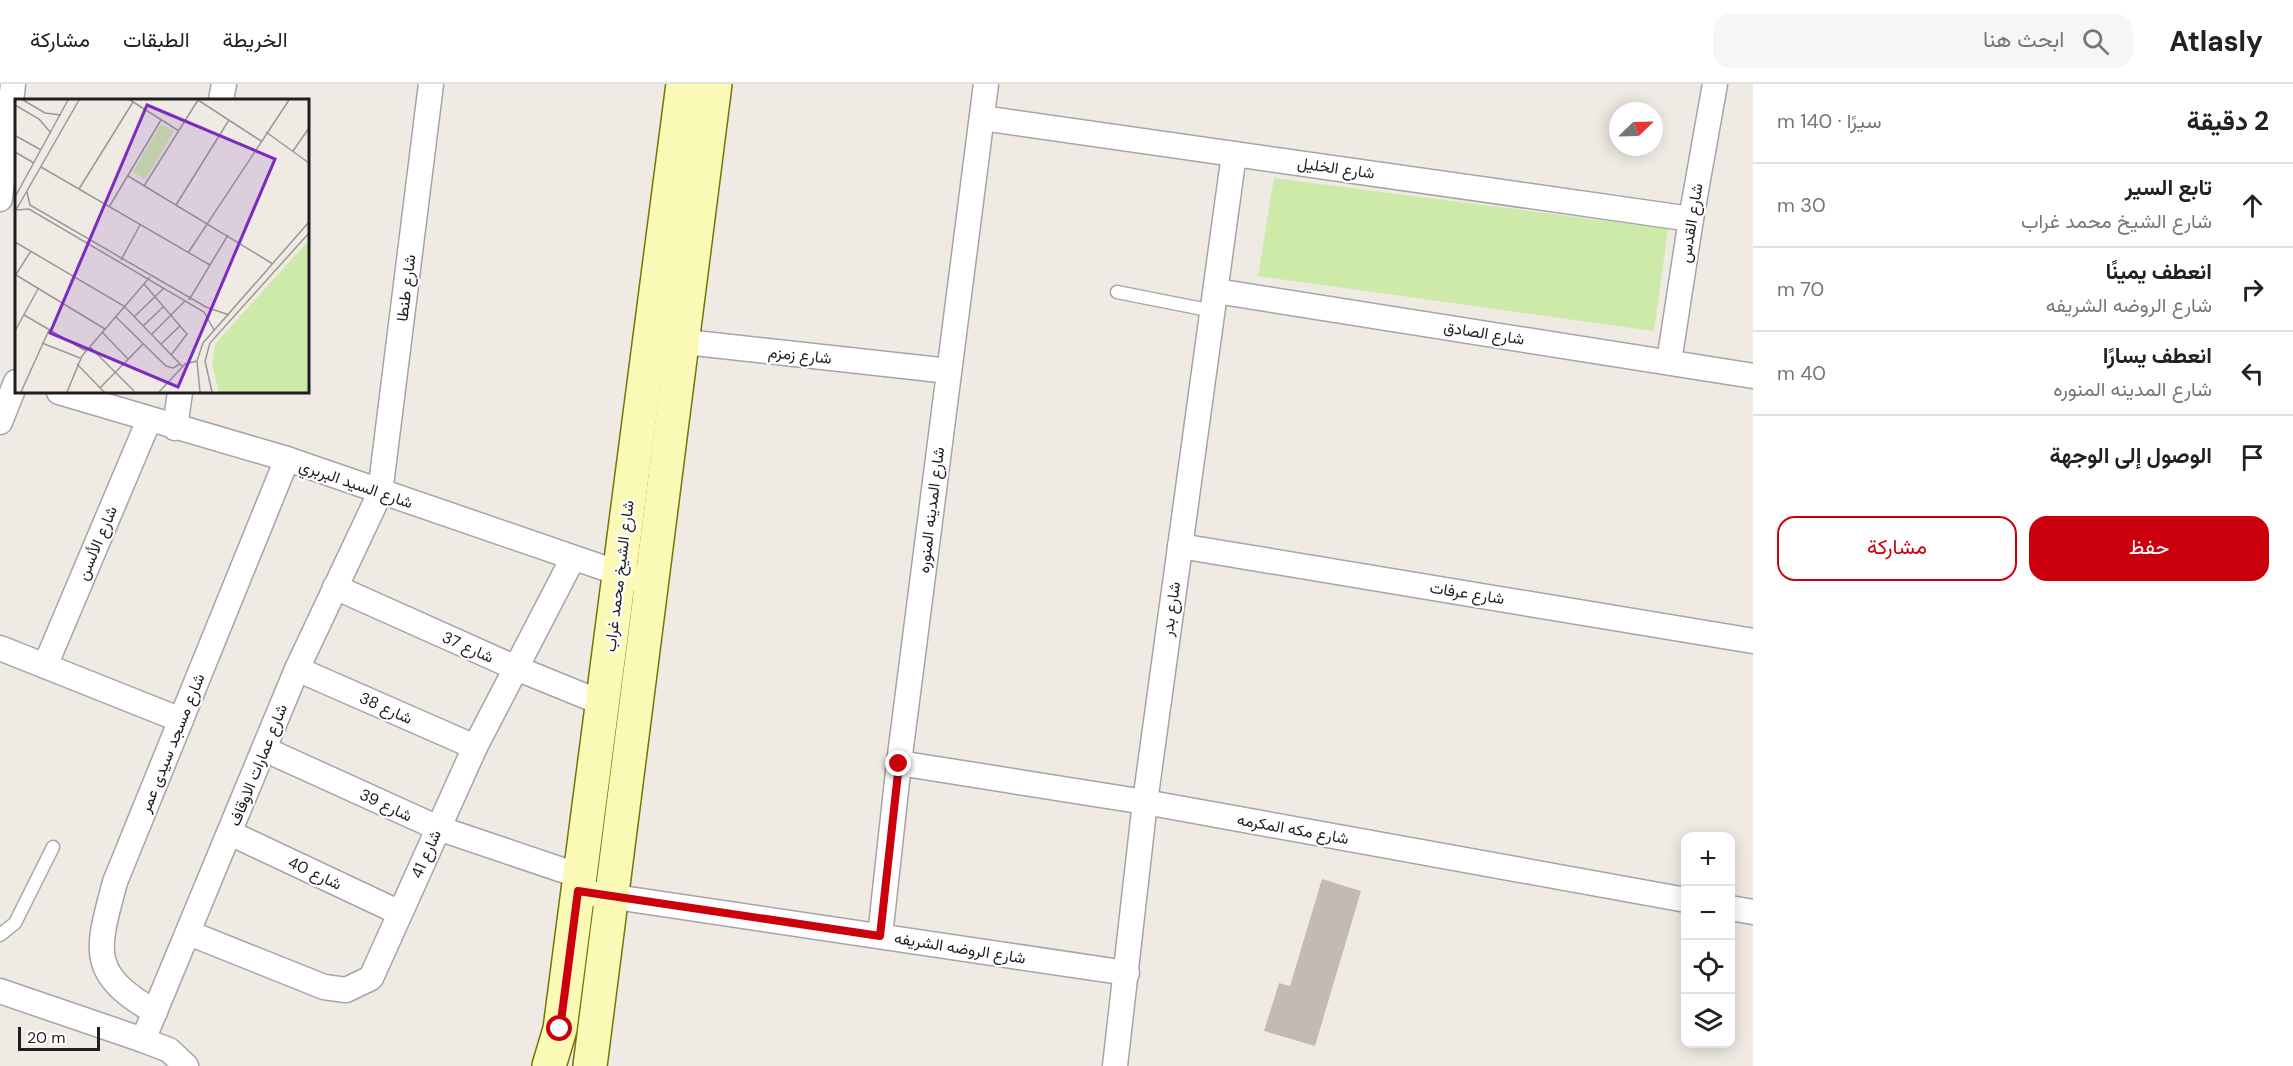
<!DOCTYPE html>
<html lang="ar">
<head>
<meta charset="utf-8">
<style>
  :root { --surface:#fff; --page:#f6f6f6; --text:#222; --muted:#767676; --line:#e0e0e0; --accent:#cc000d }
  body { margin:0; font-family:"DM Sans",Vazirmatn,sans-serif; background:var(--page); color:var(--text); direction:rtl }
  .controls { position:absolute; right:18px; bottom:18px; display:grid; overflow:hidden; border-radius:12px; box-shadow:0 3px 15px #0003 }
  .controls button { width:54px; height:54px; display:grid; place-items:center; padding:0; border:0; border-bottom:2px solid var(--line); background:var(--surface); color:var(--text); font:30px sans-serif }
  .compass { position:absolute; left:1609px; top:18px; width:54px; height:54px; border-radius:50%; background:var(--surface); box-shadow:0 3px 15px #0003; rotate:67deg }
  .scale { position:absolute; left:18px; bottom:15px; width:82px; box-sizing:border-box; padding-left:6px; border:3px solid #1e1e1e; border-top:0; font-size:16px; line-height:21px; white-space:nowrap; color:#1e1e1e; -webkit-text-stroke:4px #fff; paint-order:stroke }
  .stop { position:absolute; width:18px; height:18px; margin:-14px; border:4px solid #cc000d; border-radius:50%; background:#fff }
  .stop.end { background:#cc000d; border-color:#fff; box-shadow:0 2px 6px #0008 }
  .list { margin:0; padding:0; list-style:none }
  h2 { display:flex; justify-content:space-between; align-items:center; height:78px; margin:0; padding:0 24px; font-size:26px }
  h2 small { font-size:20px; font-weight:400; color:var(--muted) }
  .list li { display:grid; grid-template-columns:39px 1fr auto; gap:18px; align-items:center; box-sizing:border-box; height:84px; padding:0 24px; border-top:2px solid var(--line) }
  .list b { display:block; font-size:22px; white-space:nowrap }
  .list p { margin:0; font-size:20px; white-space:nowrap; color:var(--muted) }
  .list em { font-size:20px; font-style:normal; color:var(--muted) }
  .actions { display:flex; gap:12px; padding:18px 24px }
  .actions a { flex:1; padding:14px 0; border:2px solid var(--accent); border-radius:18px; text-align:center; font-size:21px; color:var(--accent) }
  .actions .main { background:var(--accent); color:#fff }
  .icon { flex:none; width:33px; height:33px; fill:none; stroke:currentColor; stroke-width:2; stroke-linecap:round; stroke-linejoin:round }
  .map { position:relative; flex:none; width:1753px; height:982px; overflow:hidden; direction:ltr }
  header { display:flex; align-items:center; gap:36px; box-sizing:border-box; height:84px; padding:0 30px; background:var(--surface); border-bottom:2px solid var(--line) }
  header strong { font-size:28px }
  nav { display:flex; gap:33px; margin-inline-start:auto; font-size:21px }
  .search { width:420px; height:54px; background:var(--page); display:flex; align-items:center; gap:15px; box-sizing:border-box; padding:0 21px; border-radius:18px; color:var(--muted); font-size:22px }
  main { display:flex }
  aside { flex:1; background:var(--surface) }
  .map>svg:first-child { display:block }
  .grass { fill:#cdeaa9 }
  .building { fill:#c4bab3 }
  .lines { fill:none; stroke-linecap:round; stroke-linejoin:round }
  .service-casing { stroke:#a5a5a5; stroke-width:15 }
  .minor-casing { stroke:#a5a5a5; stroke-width:27 }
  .secondary-casing { stroke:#727603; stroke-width:36 }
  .service { stroke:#fff; stroke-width:12 }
  .minor { stroke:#fff; stroke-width:24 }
  .secondary { stroke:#faf9b6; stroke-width:33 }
  .route { stroke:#cc000d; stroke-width:8 }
  .labels { text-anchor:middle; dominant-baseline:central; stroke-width:4.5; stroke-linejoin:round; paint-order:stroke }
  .street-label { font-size:16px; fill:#1e1e1e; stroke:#fff }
  .inset-road { fill:none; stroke:#9b9895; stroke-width:1.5 }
  .view { fill:#7b2cbf; fill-opacity:0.15; stroke:#7b2cbf; stroke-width:3 }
  .inset-edge { fill:none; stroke:#1e1e1e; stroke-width:3 }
</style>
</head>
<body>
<header>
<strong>Atlasly</strong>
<div class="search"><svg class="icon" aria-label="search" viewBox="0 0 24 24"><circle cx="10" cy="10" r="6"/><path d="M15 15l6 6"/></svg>ابحث هنا</div>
<nav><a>الخريطة</a><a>الطبقات</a><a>مشاركة</a></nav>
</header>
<main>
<aside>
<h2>2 دقيقة<small>سيرًا · 140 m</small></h2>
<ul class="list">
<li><svg class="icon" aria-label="ahead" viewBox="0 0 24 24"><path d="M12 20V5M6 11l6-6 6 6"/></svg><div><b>تابع السير</b><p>شارع الشيخ محمد غراب</p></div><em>30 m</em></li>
<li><svg class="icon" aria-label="right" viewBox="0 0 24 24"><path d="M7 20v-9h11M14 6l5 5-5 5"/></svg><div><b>انعطف يمينًا</b><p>شارع الروضه الشريفه</p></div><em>70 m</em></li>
<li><svg class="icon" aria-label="left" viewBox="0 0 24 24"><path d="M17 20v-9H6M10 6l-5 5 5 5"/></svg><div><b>انعطف يسارًا</b><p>شارع المدينه المنوره</p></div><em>40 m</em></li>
<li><svg class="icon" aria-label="arrive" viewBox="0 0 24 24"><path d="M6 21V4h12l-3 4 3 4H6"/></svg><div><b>الوصول إلى الوجهة</b></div></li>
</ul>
<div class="actions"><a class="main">حفظ</a><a>مشاركة</a></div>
</aside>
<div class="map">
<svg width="1753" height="982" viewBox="0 0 1753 982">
  <rect width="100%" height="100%" fill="#efeae4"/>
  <!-- grass -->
  <path class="grass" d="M1274,94l394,51 -14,102 -396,-55z"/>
  <!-- building -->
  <path class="building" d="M1322,795l39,12 -46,155 -51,-15 15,-48 11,3z"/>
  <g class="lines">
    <!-- service casing -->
    <g class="service-casing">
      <g id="service">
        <path d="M1117,208l96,19"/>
        <path d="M0,851l15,-12 38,-76"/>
      </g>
    </g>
    <!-- minor casing -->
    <g class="minor-casing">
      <g id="minor">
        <path d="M221,16l3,-16"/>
        <path d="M982,34l709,101"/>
        <path d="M0,115l13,-115"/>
        <path d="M1216,207l537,85"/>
        <path d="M667,256l282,31"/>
        <path d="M1669,278l22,-143 24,-135"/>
        <path d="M59,308l228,67 346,119"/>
        <path d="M0,338l16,-40"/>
        <path d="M175,344l5,-36"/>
        <path d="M1180,462l573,95"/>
        <path d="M335,503l181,81 86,35"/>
        <path d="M0,564l181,72"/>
        <path d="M45,582l104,-246"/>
        <path d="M297,585l178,78"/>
        <path d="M264,665l174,79 142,48"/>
        <path d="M899,679l246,39 541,98"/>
        <path d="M230,749l170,80"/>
        <path d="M595,810l532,79"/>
        <path d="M1730,824l23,4"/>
        <path d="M189,849l135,54 22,3 25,-12 104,-231 98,-189"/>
        <path d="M880,852l19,-173 87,-679"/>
        <path d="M0,907l143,49 26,10 17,16"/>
        <path d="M155,928c-68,-39 -58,-62 -40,-130l172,-423"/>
        <path d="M143,956l154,-371 83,-176 51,-409"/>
        <path d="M1115,982l30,-264 89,-648"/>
      </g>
    </g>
    <!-- secondary casing -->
    <g class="secondary-casing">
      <g id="secondary">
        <path d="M549,982l11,-37 123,-945"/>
        <path d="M590,982l125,-982"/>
      </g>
    </g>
    <!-- service -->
    <use href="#service" class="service"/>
    <!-- minor -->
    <use href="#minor" class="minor"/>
    <!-- secondary -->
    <use href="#secondary" class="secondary"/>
  </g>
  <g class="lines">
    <!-- route -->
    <path class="route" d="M560,945l18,-138 302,45 19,-172"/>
  </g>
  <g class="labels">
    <!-- street labels -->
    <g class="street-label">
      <text transform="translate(1336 84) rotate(8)">شارع الخليل</text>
      <text transform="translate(1691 139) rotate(-81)">شارع القدس</text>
      <text transform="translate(406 204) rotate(-83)">شارع طنطا</text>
      <text transform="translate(1484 249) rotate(9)">شارع الصادق</text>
      <text transform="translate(800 271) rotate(6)">شارع زمزم</text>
      <text transform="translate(356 400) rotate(19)">شارع السيد البربري</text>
      <text transform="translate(931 426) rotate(-83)">شارع المدينه المنوره</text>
      <text transform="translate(97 459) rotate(-67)">شارع الألسن</text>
      <text transform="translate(619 492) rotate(-83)">شارع الشيخ محمد غراب</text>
      <text transform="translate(1467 509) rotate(9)">شارع عرفات</text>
      <text transform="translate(1171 525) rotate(-82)">شارع بدر</text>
      <text transform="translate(468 563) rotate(24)">شارع 37</text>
      <text transform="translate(386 624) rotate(24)">شارع 38</text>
      <text transform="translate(172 659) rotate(-68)">شارع مسجد سيدى عمر</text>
      <text transform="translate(258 681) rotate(-68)">شارع عمارات الاوقاف</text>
      <text transform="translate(386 721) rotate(25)">شارع 39</text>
      <text transform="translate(1293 745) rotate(10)">شارع مكه المكرمه</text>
      <text transform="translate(426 770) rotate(-66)">شارع 41</text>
      <text transform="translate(315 789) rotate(25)">شارع 40</text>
      <text transform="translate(960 864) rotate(9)">شارع الروضه الشريفه</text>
    </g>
  </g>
  <!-- overview -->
  <g transform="translate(15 15)">
    <rect width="294" height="294" fill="#efeae4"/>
    <path d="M146,25l13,7 -29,49 -12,-8zM294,141v152h-90l-7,-27 3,-21z" fill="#cdeaa9"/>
    <path class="inset-road" d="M8,1l22,13 16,2M115,1l49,31M183,1l63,41M0,6l24,14 12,14M251,33l43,31M1,37l25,14M278,52l16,-23M0,53l19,11M26,68l169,98M113,77l145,88M129,87l54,-86M64,90l54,-87M12,93l3,13 176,102 23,8M0,98l53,-97M161,106l53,-85M94,108l52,-87M1,111l13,-1 175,103 10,18M1,111l63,-110M0,143l109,64 59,61M173,154l101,-153M106,161l19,-35M1,176l89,54M0,177l16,-25M129,185l43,50 -16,21M174,201l39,-65M9,216l62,36M100,217l51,50 7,2 7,-4M119,218l30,-29M128,227l20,-19M0,232l23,-42M87,233l26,27M136,236l34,-34M27,244l38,15M146,245l19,-18M75,248l44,44M62,265l27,28M85,289l43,-44M6,293l28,-62M52,293l15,-36 68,-79M144,293l26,-28 12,-3M185,293l-3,-31 6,-18 106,-121M197,293l-7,-31 5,-18 99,-110"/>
    <path class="view" d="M132,6l128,54 -97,228 -128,-54z"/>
    <rect width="294" height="294" class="inset-edge"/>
  </g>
</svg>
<div class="controls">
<button>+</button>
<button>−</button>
<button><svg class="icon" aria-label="locate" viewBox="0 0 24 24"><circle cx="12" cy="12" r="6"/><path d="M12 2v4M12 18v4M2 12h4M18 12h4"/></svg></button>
<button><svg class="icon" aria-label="layers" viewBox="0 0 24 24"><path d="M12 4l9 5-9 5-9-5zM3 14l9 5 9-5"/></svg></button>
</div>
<svg class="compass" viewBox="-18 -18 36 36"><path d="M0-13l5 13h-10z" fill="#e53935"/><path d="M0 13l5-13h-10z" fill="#767676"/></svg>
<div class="scale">20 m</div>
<div class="stop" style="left:560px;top:945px"></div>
<div class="stop end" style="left:899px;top:680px"></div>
</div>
</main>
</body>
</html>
